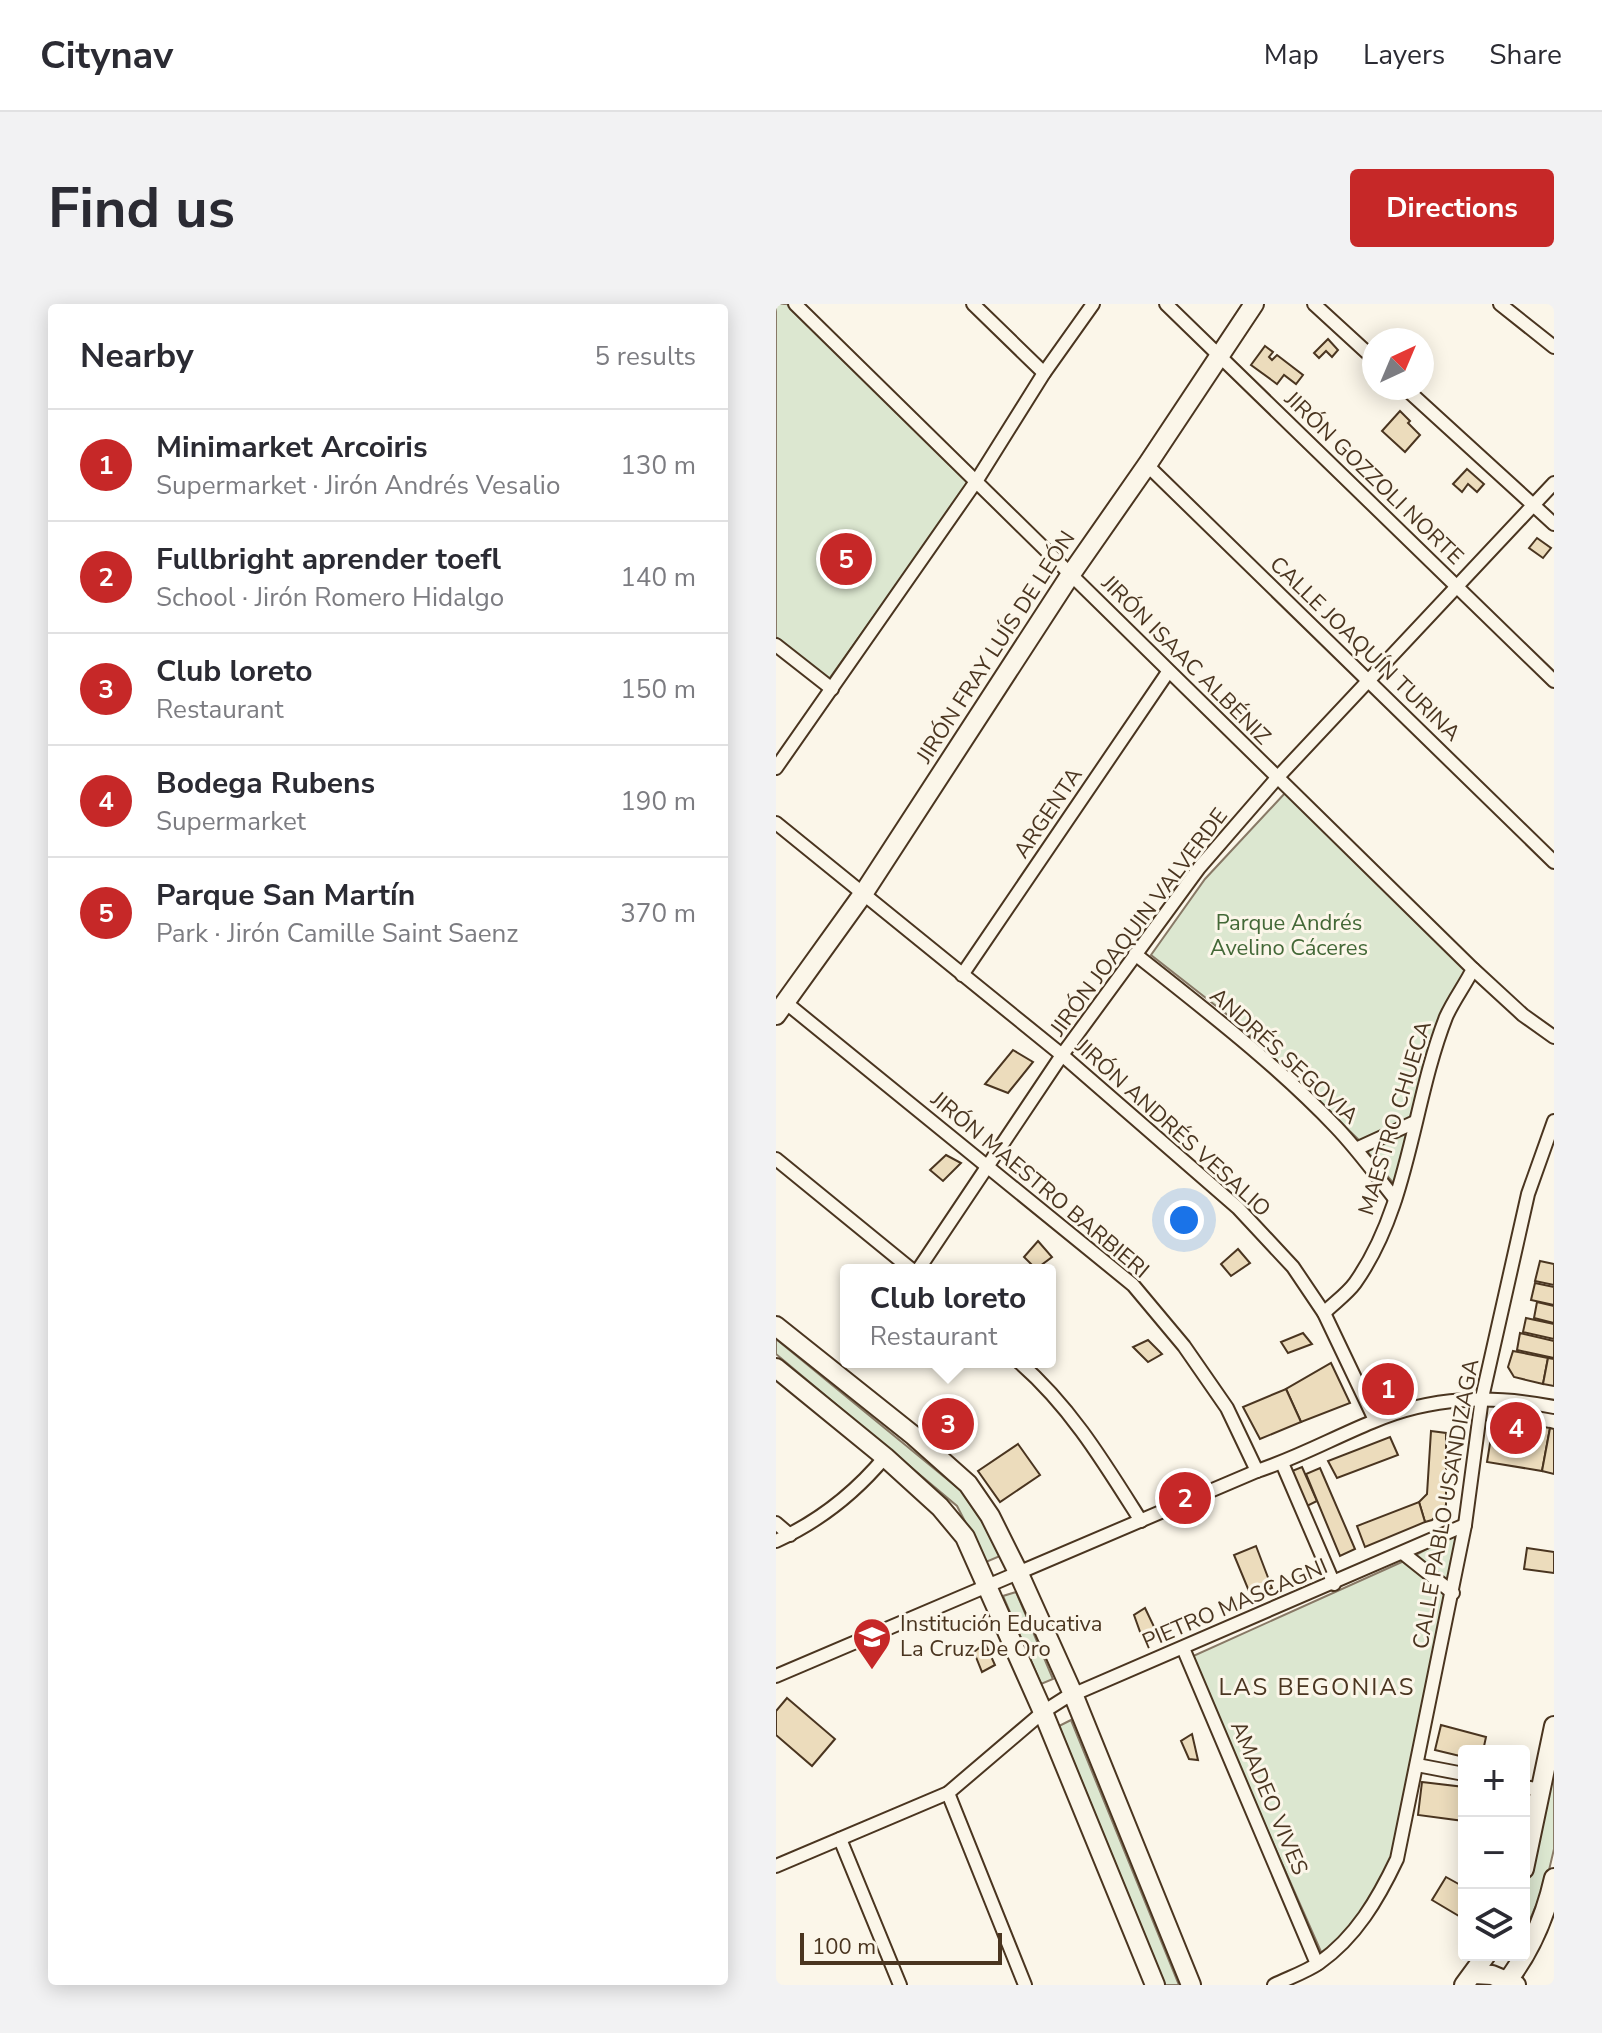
<!DOCTYPE html>
<html lang="en">
<head>
<meta charset="utf-8">
<style>
  :root { --surface:#fff; --page:#f2f2f3; --text:#2b2b33; --muted:#7c7c81; --line:#e1e1e2; --accent:#c62828 }
  body { margin:0; font-family:"Nunito Sans",sans-serif; background:var(--page); color:var(--text) }
  .controls { position:absolute; right:24px; bottom:24px; display:grid; overflow:hidden; border-radius:8px; box-shadow:0 4px 20px #0003 }
  .controls button { width:72px; height:72px; display:grid; place-items:center; padding:0; border:0; border-bottom:2px solid var(--line); background:var(--surface); color:var(--text); font:40px sans-serif }
  .compass { position:absolute; left:586px; top:24px; width:72px; height:72px; border-radius:50%; background:var(--surface); box-shadow:0 4px 20px #0003; rotate:44deg }
  .scale { position:absolute; left:24px; bottom:20px; width:202px; box-sizing:border-box; padding-left:8px; border:4px solid #4a3520; border-top:0; font-size:22px; line-height:28px; white-space:nowrap; color:#4a3520; -webkit-text-stroke:6px #fbf6e9; paint-order:stroke }
  .you { position:absolute; left:408px; top:916px; width:28px; height:28px; margin:-20px; border:6px solid #fff; border-radius:50%; background:#1a73e8; box-shadow:0 0 0 12px #1a73e833 }
  .badge { display:grid; place-items:center; width:52px; height:52px; border-radius:50%; background:var(--accent); color:#fff; font-size:26px; font-weight:700 }
  .pin { position:absolute; translate:-50% -50%; border:4px solid #fff; box-shadow:0 2px 8px #0006 }
  .popup { position:absolute; left:64px; top:960px; width:216px; height:104px; box-sizing:border-box; display:grid; place-content:center; border-radius:8px; background:var(--surface); filter:drop-shadow(0 2px 6px #0005); font-size:26px; white-space:nowrap; color:var(--muted) }
  .popup b { font-size:30px; color:var(--text) }
  .popup::after { content:''; position:absolute; left:50%; top:100%; margin-left:-16px; border:16px solid transparent; border-top-color:var(--surface) }
  .list { margin:0; padding:0; list-style:none }
  h2 { display:flex; justify-content:space-between; align-items:center; height:104px; margin:0; padding:0 32px; font-size:34px }
  h2 small { font-size:26px; font-weight:400; color:var(--muted) }
  .list li { display:grid; grid-template-columns:52px 1fr auto; gap:24px; align-items:center; box-sizing:border-box; height:112px; padding:0 32px; border-top:2px solid var(--line) }
  .list b { display:block; font-size:30px; white-space:nowrap }
  .list p { margin:0; font-size:26px; white-space:nowrap; color:var(--muted) }
  .list em { font-size:26px; font-style:normal; color:var(--muted) }
  .icon { flex:none; width:44px; height:44px; fill:none; stroke:currentColor; stroke-width:2; stroke-linecap:round; stroke-linejoin:round }
  .map { position:relative; flex:none; width:778px; height:1681px; overflow:hidden; border-radius:8px }
  header { display:flex; align-items:center; gap:48px; box-sizing:border-box; height:112px; padding:0 40px; background:var(--surface); border-bottom:2px solid var(--line) }
  header strong { font-size:38px }
  nav { display:flex; gap:44px; margin-inline-start:auto; font-size:28px }
  .intro { display:flex; align-items:center; justify-content:space-between; box-sizing:border-box; height:192px; padding:0 48px }
  h1 { margin:0; font-size:56px }
  .button { padding:20px 36px; border-radius:8px; background:var(--accent); color:#fff; font-size:28px; font-weight:700 }
  main { display:flex; gap:48px; padding:0 48px }
  aside { flex:1; background:var(--surface); border-radius:8px; box-shadow:0 4px 20px #0003 }
  .map>svg:first-child { display:block }
  .green { fill:#dce7d0; stroke:#887966; stroke-width:2 }
  .building { fill:#ecdcbc; stroke:#4a3520; stroke-width:2 }
  .lines { fill:none; stroke-linecap:round; stroke-linejoin:round }
  .street-casing { stroke:#4a3520; stroke-width:16 }
  .secondary-casing { stroke:#4a3520; stroke-width:22 }
  .street { stroke:#fbf6e9; stroke-width:12 }
  .secondary { stroke:#fbf6e9; stroke-width:18 }
  .labels { text-anchor:middle; dominant-baseline:central; stroke-width:6; stroke-linejoin:round; paint-order:stroke }
  .street-label { font-size:22px; fill:#4a3520; stroke:#fbf6e9 }
  .park-label { font-size:22px; fill:#436837; stroke:#fbf6e9 }
  .poi-label { font-size:22px; fill:#4a3520; stroke:#fbf6e9; text-anchor:start }
  .neighbourhood-label { font-size:24px; letter-spacing:2px; fill:#4a3520; stroke:#fbf6e9 }
</style>
</head>
<body>
<header>
<strong>Citynav</strong>
<nav><a>Map</a><a>Layers</a><a>Share</a></nav>
</header>
<div class="intro"><h1>Find us</h1><a class="button">Directions</a></div>
<main>
<aside>
<h2>Nearby<small>5 results</small></h2>
<ul class="list">
<li><span class="badge">1</span><div><b>Minimarket Arcoiris</b><p>Supermarket · Jirón Andrés Vesalio</p></div><em>130 m</em></li>
<li><span class="badge">2</span><div><b>Fullbright aprender toefl</b><p>School · Jirón Romero Hidalgo</p></div><em>140 m</em></li>
<li><span class="badge">3</span><div><b>Club loreto</b><p>Restaurant</p></div><em>150 m</em></li>
<li><span class="badge">4</span><div><b>Bodega Rubens</b><p>Supermarket</p></div><em>190 m</em></li>
<li><span class="badge">5</span><div><b>Parque San Martín</b><p>Park · Jirón Camille Saint Saenz</p></div><em>370 m</em></li>
</ul>
</aside>
<div class="map">
<svg width="778" height="1681" viewBox="0 0 778 1681">
  <rect width="100%" height="100%" fill="#fbf6e9"/>
  <!-- green -->
  <g class="green">
    <path d="M0,0h11l184,177 -142,198 -53,-42z"/>
    <path d="M510,488l182,178 -57,148 -50,24 -127,-122 -83,-65 54,-76z"/>
    <path d="M634,824l-12,61 -32,-39z"/>
    <path d="M0,1035l194,159 30,58 -14,6 -29,-56 -181,-152z"/>
    <path d="M680,1229l-6,54 -38,-30z"/>
    <path d="M628,1257l43,35 -53,260c-19,40 -36,72 -72,98l-131,-297z"/>
    <path d="M240,1288l37,87 -12,5 -38,-88z"/>
    <path d="M295,1416l108,265h-14l-106,-259z"/>
    <path d="M778,1462v83l-8,34 -22,50v-42l8,-22z"/>
  </g>
  <!-- building -->
  <g class="building">
    <path d="M552,35l10,11 -6,7 -6,-6 -7,7 -5,-5z"/>
    <path d="M489,42l8,6 -4,5 3,3 5,-5 26,20 -7,9 -12,-9 -7,9 -26,-19z"/>
    <path d="M624,107l10,10 -2,2 12,12 -15,17 -23,-21z"/>
    <path d="M691,165l17,15 -7,8 -9,-8 -6,8 -9,-8z"/>
    <path d="M761,234l14,10 -8,10 -14,-10z"/>
    <path d="M237,746l20,12 -25,31 -23,-9z"/>
    <path d="M170,851l15,8 -18,18 -13,-11z"/>
    <path d="M262,937l14,16 -16,12 -12,-12z"/>
    <path d="M462,945l12,14 -19,13 -10,-12z"/>
    <path d="M764,957l14,3v21l-19,-4z"/>
    <path d="M759,979l19,4v18l-23,-5z"/>
    <path d="M761,998l17,4v17l-20,-5z"/>
    <path d="M750,1014l28,6v15l-31,-7z"/>
    <path d="M527,1029l9,11 -24,9 -7,-11z"/>
    <path d="M744,1029l34,8v17l-37,-8z"/>
    <path d="M372,1036l14,14 -14,8 -15,-15z"/>
    <path d="M737,1047l35,7 -5,26 -29,-7 -6,-10z"/>
    <path d="M772,1054l6,1v27l-11,-2z"/>
    <path d="M555,1059l19,40 -49,19 -15,-33z"/>
    <path d="M510,1085l15,33 -41,17 -17,-32z"/>
    <path d="M718,1115l56,9 -8,43 -55,-9z"/>
    <path d="M774,1124l4,1v45l-12,-3z"/>
    <path d="M655,1127l15,2v72l-14,15 -7,2 -6,-20 8,-8z"/>
    <path d="M614,1133l8,18 -61,23 -9,-17z"/>
    <path d="M242,1140l22,31 -40,27 -22,-31z"/>
    <path d="M526,1163l15,34 -10,5 -15,-35z"/>
    <path d="M544,1164l35,81 -15,7 -34,-82z"/>
    <path d="M643,1198l6,20 -60,25 -8,-21z"/>
    <path d="M480,1242l16,42 -21,8 -17,-41z"/>
    <path d="M751,1244l27,4v21l-30,-4z"/>
    <path d="M369,1304l12,25 -14,7 -9,-25z"/>
    <path d="M209,1339l10,22 -13,7 -8,-20z"/>
    <path d="M11,1394l48,41 -23,27 -36,-31v-24z"/>
    <path d="M665,1421l45,12 -3,14h-19v6l-29,-7z"/>
    <path d="M416,1430l6,26 -9,-1 -8,-18z"/>
    <path d="M646,1478l42,5v34l-46,-6z"/>
    <path d="M670,1573l18,10v32l-32,-19z"/>
  </g>
  <g class="lines">
    <!-- street casing -->
    <g class="street-casing">
      <g id="street">
        <path d="M19,0l678,665 50,46 31,22"/>
        <path d="M197,0l71,69"/>
        <path d="M390,0l388,377"/>
        <path d="M538,0l60,55"/>
        <path d="M724,0l54,43"/>
        <path d="M629,84l149,136"/>
        <path d="M371,161l407,397"/>
        <path d="M0,341l56,44"/>
        <path d="M0,464l201,-288 67,-107 49,-69"/>
        <path d="M0,519l286,232 176,153 55,59 31,46 51,107"/>
        <path d="M359,650c69,55 140,109 201,173 22,23 40,48 59,72"/>
        <path d="M186,671l206,-303"/>
        <path d="M9,698l348,283 51,61 43,62 30,63"/>
        <path d="M580,845l59,-27"/>
        <path d="M0,855l136,111"/>
        <path d="M142,966l144,-215 137,-187 78,-90 277,-295"/>
        <path d="M548,1009c10,-10 23,-19 31,-30 55,-78 57,-179 91,-266 7,-16 19,-32 27,-48"/>
        <path d="M243,1058c52,45 86,102 122,159"/>
        <path d="M506,1159l52,121"/>
        <path d="M0,1219l14,12"/>
        <path d="M0,1237c44,-20 78,-47 109,-84"/>
        <path d="M628,1250l49,39"/>
        <path d="M407,1344l134,316"/>
        <path d="M0,1372l481,-205c40,-13 76,-33 115,-49 60,-26 119,-27 182,-15"/>
        <path d="M641,1461l47,9"/>
        <path d="M748,1483l17,3"/>
        <path d="M172,1489l77,192"/>
        <path d="M64,1535l60,146"/>
        <path d="M0,1562l172,-73 95,-81 22,-14 400,-173"/>
        <path d="M498,1681c14,-7 32,-13 45,-22 37,-26 59,-64 78,-104l68,-334 17,-127 46,-204 26,-73"/>
      </g>
    </g>
    <!-- secondary casing -->
    <g class="secondary-casing">
      <g id="secondary">
        <path d="M0,711l87,-121 208,-320 76,-109 107,-161"/>
        <path d="M0,1022l138,110 54,48 22,32 29,58 54,120 118,291"/>
        <path d="M0,1064l109,89 55,50 25,30 78,175 112,273"/>
        <path d="M748,1565l30,-143"/>
        <path d="M698,1670l18,1 24,10"/>
        <path d="M688,1681l22,-30"/>
        <path d="M728,1681c26,-32 41,-67 50,-107"/>
      </g>
    </g>
    <!-- street -->
    <use href="#street" class="street"/>
    <!-- secondary -->
    <use href="#secondary" class="secondary"/>
  </g>
  <!-- icons -->
  <defs>
    <g id="school-pin" transform="scale(2)"><path d="M0 17L-7.5 6A9.5 9.5 0 1 1 7.5 6Z" fill="#c62828" stroke="#fbf6e9"/><path d="M0-5L7-2L0 1L-7-2ZM-4 1L0 2.5L4 1V4Q0 6-4 4Z" fill="#fff"/></g>
  </defs>
  <g fill-rule="evenodd">
    <use href="#school-pin" x="96" y="1333"/>
  </g>
  <g class="labels">
    <!-- street labels -->
    <g class="street-label">
      <text transform="translate(598 174) rotate(44)">JIRÓN GOZZOLI NORTE</text>
      <text transform="translate(220 343) rotate(-57)">JIRÓN FRAY LUÍS DE LEÓN</text>
      <text transform="translate(589 345) rotate(44)">CALLE JOAQUÍN TURINA</text>
      <text transform="translate(410 356) rotate(45)">JIRÓN ISAAC ALBÉNIZ</text>
      <text transform="translate(272 509) rotate(-56)">ARGENTA</text>
      <text transform="translate(363 618) rotate(-53)">JIRÓN JOAQUIN VALVERDE</text>
      <text transform="translate(508 752) rotate(42)">ANDRÉS SEGOVIA</text>
      <text transform="translate(619 814) rotate(-73)">MAESTRO CHUECA</text>
      <text transform="translate(397 824) rotate(42)">JIRÓN ANDRÉS VESALIO</text>
      <text transform="translate(264 881) rotate(40)">JIRÓN MAESTRO BARBIERI</text>
      <text transform="translate(670 1200) rotate(-80)">CALLE PABLO USANDIZAGA</text>
      <text transform="translate(459 1300) rotate(-23)">PIETRO MASCAGNI</text>
      <text transform="translate(493 1494) rotate(67)">AMADEO VIVES</text>
    </g>
    <!-- park labels -->
    <g class="park-label">
      <text x="513" y="619">Parque Andrés<tspan x="513" dy="25">Avelino Cáceres</tspan></text>
    </g>
    <!-- poi labels -->
    <g class="poi-label">
      <text x="124" y="1320">Institución Educativa<tspan x="124" dy="25">La Cruz De Oro</tspan></text>
    </g>
    <!-- neighbourhood labels -->
    <g class="neighbourhood-label">
      <text x="541" y="1383">LAS BEGONIAS</text>
    </g>
  </g>
</svg>
<div class="controls">
<button>+</button>
<button>−</button>
<button><svg class="icon" aria-label="layers" viewBox="0 0 24 24"><path d="M12 4l9 5-9 5-9-5zM3 14l9 5 9-5"/></svg></button>
</div>
<svg class="compass" viewBox="-18 -18 36 36"><path d="M0-13l5 13h-10z" fill="#e53935"/><path d="M0 13l5-13h-10z" fill="#7c7c81"/></svg>
<div class="scale">100 m</div>
<div class="you"></div>
<div class="pin badge" style="left:612px;top:1085px">1</div>
<div class="pin badge" style="left:409px;top:1194px">2</div>
<div class="pin badge" style="left:172px;top:1120px">3</div>
<div class="popup"><b>Club loreto</b>Restaurant</div>
<div class="pin badge" style="left:740px;top:1124px">4</div>
<div class="pin badge" style="left:70px;top:255px">5</div>
</div>
</main>
</body>
</html>
